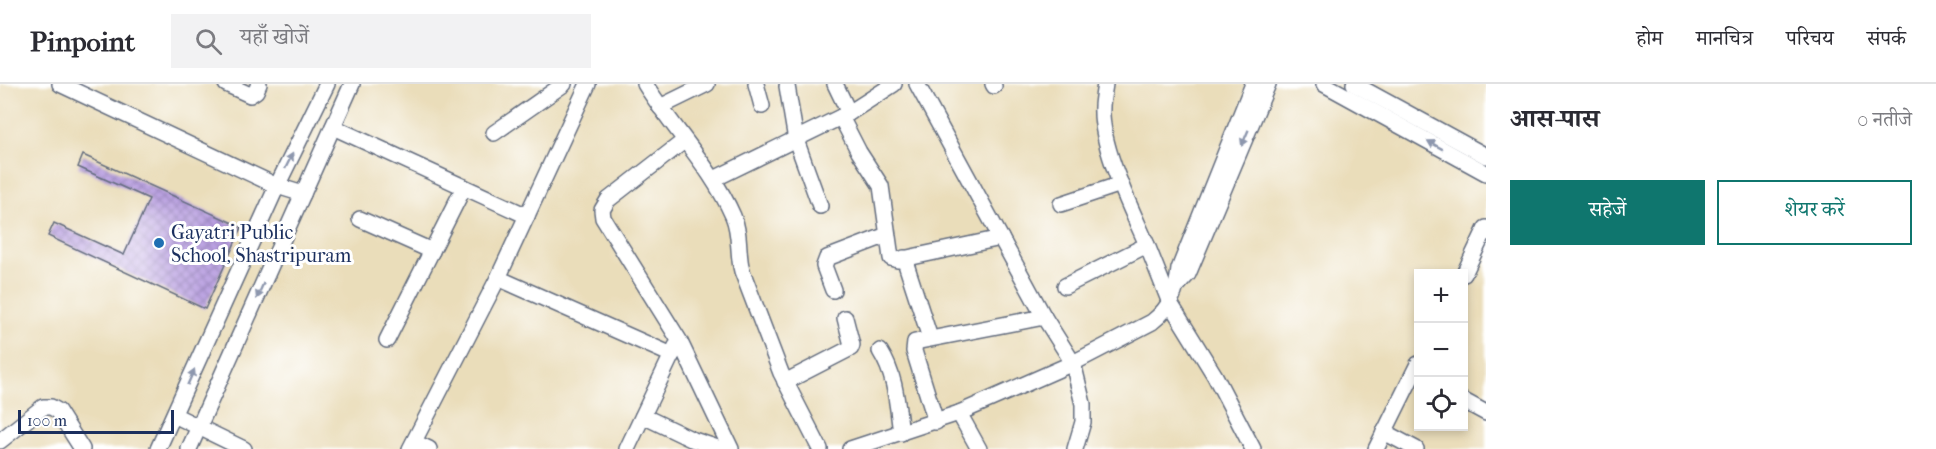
<!DOCTYPE html>
<html lang="hi">
<head>
<meta charset="utf-8">
<style>
  :root { --surface:#fff; --page:#f2f2f3; --text:#2b2b33; --muted:#7c7c81; --line:#e1e1e2; --accent:#0f766e }
  body { margin:0; font-family:"IM FELL French Canon","Noto Serif Devanagari",serif; background:var(--page); color:var(--text) }
  .controls { position:absolute; right:18px; bottom:18px; display:grid; overflow:hidden; border-radius:0px; box-shadow:0 3px 9px #0003 }
  .controls button { width:54px; height:54px; display:grid; place-items:center; padding:0; border:0; border-bottom:2px solid var(--line); background:var(--surface); color:var(--text); font:30px sans-serif }
  .scale { position:absolute; left:18px; bottom:15px; width:156px; box-sizing:border-box; padding-left:6px; border:3px solid #1b2f5e; border-top:0; font-size:16px; line-height:21px; white-space:nowrap; color:#1b2f5e; -webkit-text-stroke:4px #fff; paint-order:stroke }
  .list { margin:0; padding:0; list-style:none }
  h2 { display:flex; justify-content:space-between; align-items:center; height:78px; margin:0; padding:0 24px; font-size:26px }
  h2 small { font-size:20px; font-weight:400; color:var(--muted) }
  .actions { display:flex; gap:12px; padding:18px 24px }
  .actions a { flex:1; padding:14px 0; border:2px solid var(--accent); border-radius:0px; text-align:center; font-size:21px; color:var(--accent) }
  .actions .main { background:var(--accent); color:#fff }
  .icon { flex:none; width:33px; height:33px; fill:none; stroke:currentColor; stroke-width:2; stroke-linecap:round; stroke-linejoin:round }
  .map { position:relative; flex:none; width:1486px; height:365px; overflow:hidden }
  header { display:flex; align-items:center; gap:36px; box-sizing:border-box; height:84px; padding:0 30px; background:var(--surface); border-bottom:2px solid var(--line) }
  header strong { font-size:28px }
  nav { display:flex; gap:33px; margin-inline-start:auto; font-size:21px }
  .search { width:420px; height:54px; background:var(--page); display:flex; align-items:center; gap:15px; box-sizing:border-box; padding:0 21px; border-radius:0px; color:var(--muted); font-size:22px }
  main { display:flex }
  aside { flex:1; background:var(--surface) }
  .map>svg:first-child { display:block }
  .building { fill:url(#building-cross-hatch) }
  .lines { fill:none; stroke-linecap:round; stroke-linejoin:round }
  .minor-casing { stroke:#636c7e; stroke-width:18 }
  .minor { stroke:#fff; stroke-width:15 }
  .oneway { fill:#8d97ae }
  .poi-dot { fill:#1f6fb2; stroke:#fff; stroke-width:2 }
  .labels { text-anchor:middle; dominant-baseline:central; stroke-width:6; stroke-linejoin:round; paint-order:stroke }
  .poi-label { font-size:20px; fill:#1b2f5e; stroke:#fff; text-anchor:start }
</style>
</head>
<body>
<header>
<strong>Pinpoint</strong>
<div class="search"><svg class="icon" aria-label="search" viewBox="0 0 24 24"><circle cx="10" cy="10" r="6"/><path d="M15 15l6 6"/></svg>यहाँ खोजें</div>
<nav><a>होम</a><a>मानचित्र</a><a>परिचय</a><a>संपर्क</a></nav>
</header>
<main>
<div class="map">
<svg width="1486" height="365" viewBox="0 0 1486 365">
  <defs>
    <pattern id="building-cross-hatch" width="8" height="8" patternUnits="userSpaceOnUse" patternTransform="scale(1.5)"><rect width="8" height="8" fill="#baa0e1"/><path d="M0 0l8 8M0 8l8-8" fill="none" stroke="#9683ba"/></pattern>
  </defs>
  <rect width="100%" height="100%" fill="#fff"/>
  <filter id="ink" filterUnits="userSpaceOnUse"><feTurbulence type="fractalNoise" baseFrequency=".0167" numOctaves="2"/><feDisplacementMap in="SourceGraphic" scale="12" xChannelSelector="R" yChannelSelector="G"/><feConvolveMatrix kernelMatrix="1 2 1 2 8 2 1 2 1" color-interpolation-filters="sRGB"/></filter>
  <filter id="wash" filterUnits="userSpaceOnUse"><feTurbulence type="fractalNoise" baseFrequency=".008" numOctaves="4" result="noise"/><feDisplacementMap in="SourceGraphic" scale="24" xChannelSelector="R" yChannelSelector="G"/><feGaussianBlur stdDeviation="1.35" result="paint"/><feColorMatrix in="noise" values="0 0 0 0 0 0 0 0 0 0 0 0 0 0 0 0 0 1.4 0 .05"/><feComposite in="paint" operator="in"/></filter>
  <g filter="url(#wash)">
    <rect width="100%" height="100%" fill="#eaddba"/>
    <g id="blocks">
      <!-- building -->
      <path class="building" d="M83,71l159,72 -37,82 -157,-73 6,-13 70,32 25,-56 -71,-32z"/>
    </g>
  </g>
  <g filter="url(#ink)">
    <use href="#blocks" fill-opacity="0" stroke="#636c7e" stroke-width="1.5"/>
    <g class="lines">
      <!-- minor casing -->
      <g class="minor-casing">
        <g id="minor">
          <path d="M60,0l217,102 26,8"/>
          <path d="M226,0l24,11 6,-4 3,-7"/>
          <path d="M645,0c28,45 67,84 88,132 8,18 4,37 9,55l39,102 39,76"/>
          <path d="M756,0l6,22"/>
          <path d="M835,0l14,29"/>
          <path d="M917,0l127,233 29,46 10,41v18l-8,27"/>
          <path d="M993,0l1,2"/>
          <path d="M1324,0l162,89"/>
          <path d="M1354,0l132,72"/>
          <path d="M787,2l9,54 24,66"/>
          <path d="M660,23l47,-23"/>
          <path d="M841,33l18,35 22,34 10,72 7,2 103,-22"/>
          <path d="M333,43l194,89"/>
          <path d="M494,49l70,-49"/>
          <path d="M684,57l-76,59 -6,10 1,8 76,122 52,109"/>
          <path d="M714,95l135,-66 45,-29"/>
          <path d="M1061,120l60,-20"/>
          <path d="M360,135l72,32"/>
          <path d="M1147,161l23,58 45,73 38,73"/>
          <path d="M904,174l26,80"/>
          <path d="M1464,190l22,-46"/>
          <path d="M498,194l174,77"/>
          <path d="M1178,201l10,-11 80,-190"/>
          <path d="M1065,202l82,-41c-16,-37 -47,-98 -45,-138 0,-7 2,-15 3,-23"/>
          <path d="M833,206l-9,-24 3,-8 60,-23"/>
          <path d="M387,256l77,-153"/>
          <path d="M880,267c16,25 17,53 21,82"/>
          <path d="M785,298l66,-34 1,-3 -7,-27"/>
          <path d="M1464,317l22,12"/>
          <path d="M959,329l20,36"/>
          <path d="M174,331l70,34"/>
          <path d="M643,332l48,23 30,10"/>
          <path d="M936,338l-22,-71 1,-9 129,-25"/>
          <path d="M1384,348l32,17"/>
          <path d="M0,357l43,-34h8l7,4 24,38"/>
          <path d="M414,358l15,7"/>
          <path d="M158,365l119,-263 50,-102"/>
          <path d="M189,365l163,-365"/>
          <path d="M410,365l88,-171 90,-194"/>
          <path d="M627,365l49,-103"/>
          <path d="M850,365l109,-36 114,-50 79,-41c18,-14 25,-31 27,-53l74,-185"/>
          <path d="M1376,365l42,-85"/>
        </g>
      </g>
      <!-- minor -->
      <use href="#minor" class="minor"/>
    </g>
    <!-- one-way arrows -->
    <defs><path id="oneway-solid" d="M-6-.8H1V-3.2L6.5 0L1 3.2V.8H-6Z" transform="scale(1.5)"/></defs>
    <g class="oneway">
      <use href="#oneway-solid" transform="translate(1245 54) rotate(113)"/>
      <use href="#oneway-solid" transform="translate(1435 61) rotate(-151)"/>
      <use href="#oneway-solid" transform="translate(289 77) rotate(-64)"/>
      <use href="#oneway-solid" transform="translate(260 207) rotate(114)"/>
      <use href="#oneway-solid" transform="translate(191 293) rotate(-66)"/>
    </g>
  </g>
  <!-- markers -->
  <circle class="poi-dot" cx="159" cy="159" r="6"/>
  <g class="labels">
    <!-- poi labels -->
    <g class="poi-label">
      <text x="171" y="148">Gayatri Public<tspan x="171" dy="23">School, Shastripuram</tspan></text>
    </g>
  </g>
</svg>
<div class="controls">
<button>+</button>
<button>−</button>
<button><svg class="icon" aria-label="locate" viewBox="0 0 24 24"><circle cx="12" cy="12" r="6"/><path d="M12 2v4M12 18v4M2 12h4M18 12h4"/></svg></button>
</div>
<div class="scale">100 m</div>
</div>
<aside>
<h2>आस-पास<small>0 नतीजे</small></h2>
<ul class="list">
</ul>
<div class="actions"><a class="main">सहेजें</a><a>शेयर करें</a></div>
</aside>
</main>
</body>
</html>
